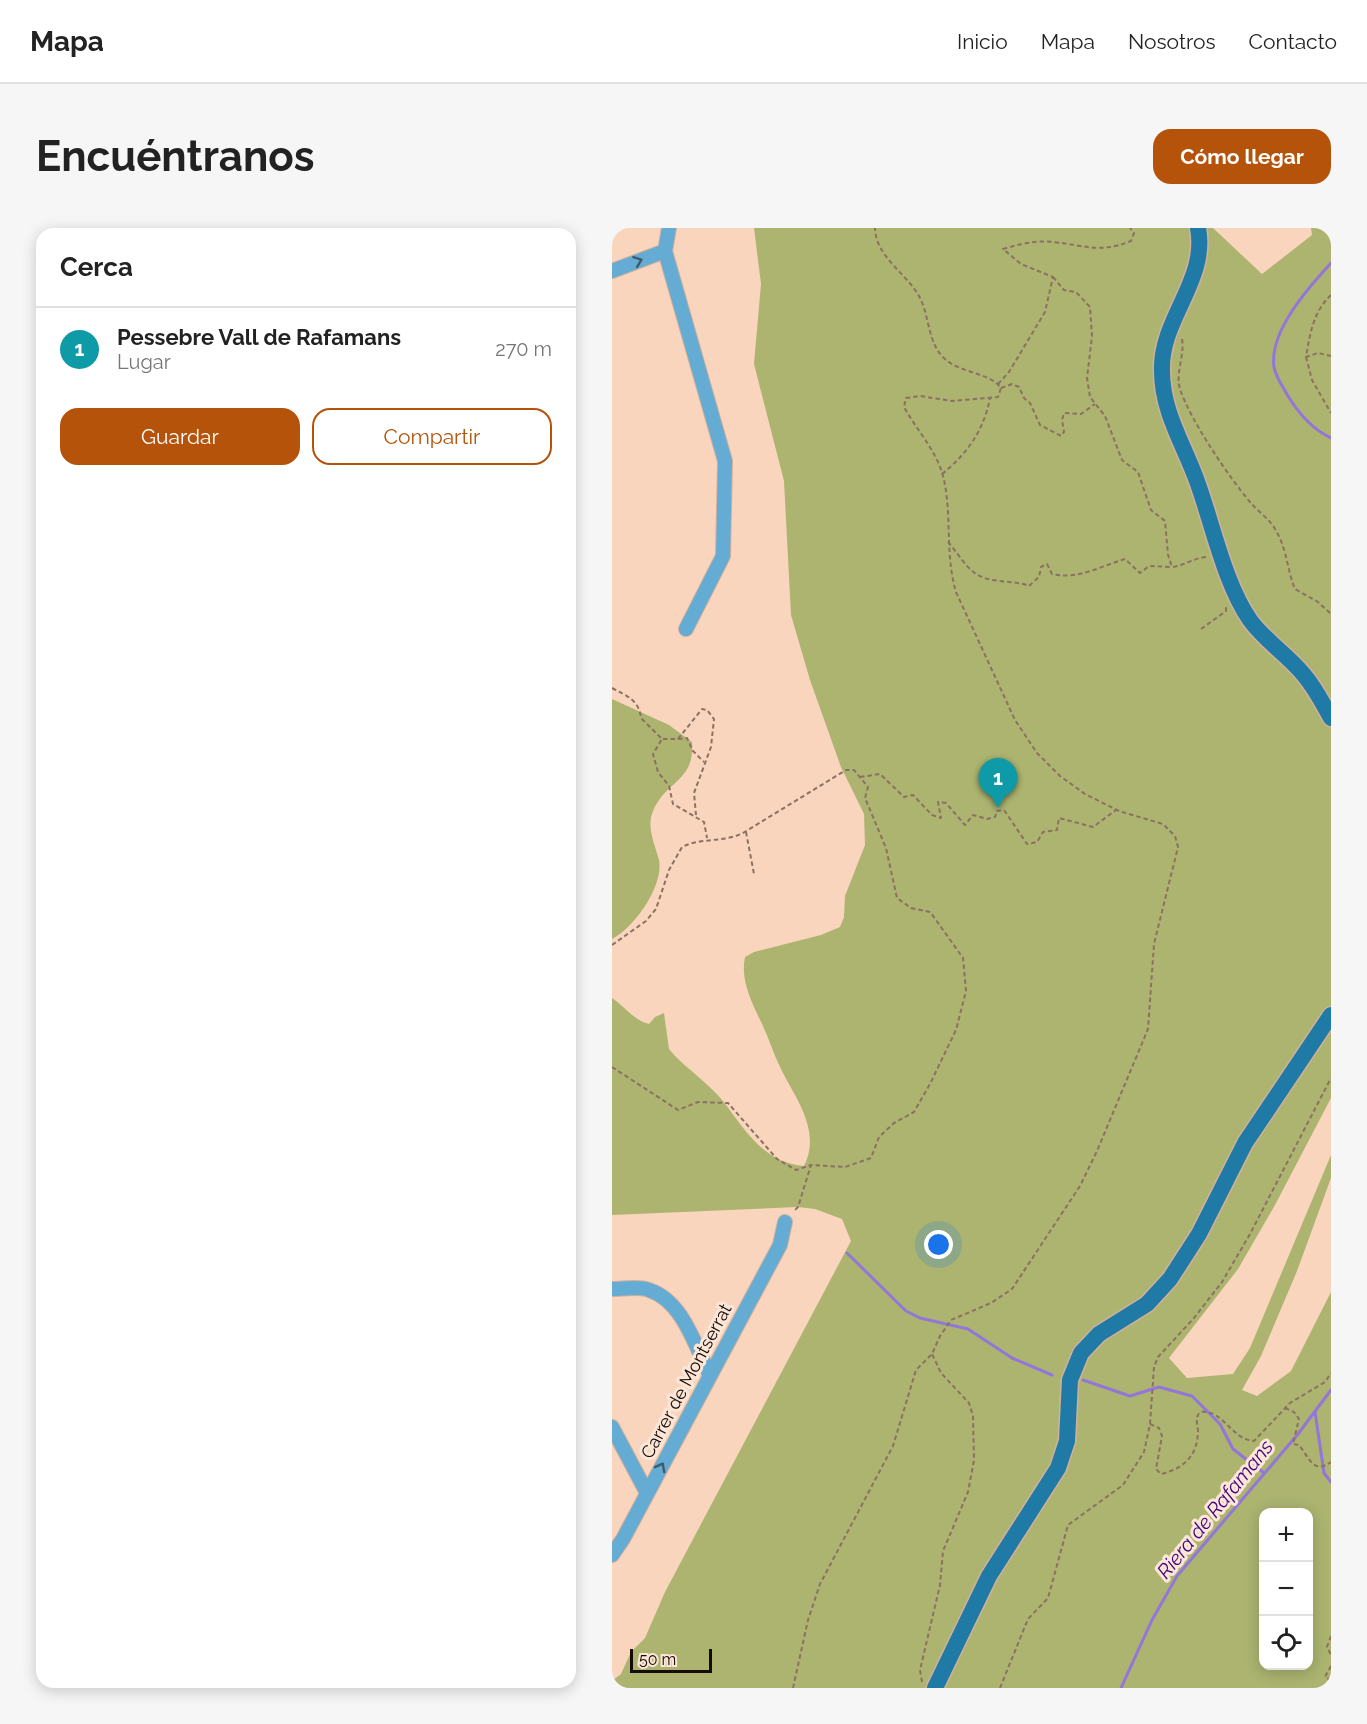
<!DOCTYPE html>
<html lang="es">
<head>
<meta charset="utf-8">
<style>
  :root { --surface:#fff; --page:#f6f6f6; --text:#222; --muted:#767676; --line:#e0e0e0; --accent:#b45309 }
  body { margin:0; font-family:Raleway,sans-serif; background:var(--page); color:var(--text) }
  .controls { position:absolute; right:18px; bottom:18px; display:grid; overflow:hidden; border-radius:12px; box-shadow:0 3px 15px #0003 }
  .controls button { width:54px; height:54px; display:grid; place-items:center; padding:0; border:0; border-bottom:2px solid var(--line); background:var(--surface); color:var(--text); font:30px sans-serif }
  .scale { position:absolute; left:18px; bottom:15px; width:82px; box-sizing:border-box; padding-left:6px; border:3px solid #160a04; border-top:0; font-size:16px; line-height:21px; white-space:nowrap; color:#160a04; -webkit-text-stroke:4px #fce6d7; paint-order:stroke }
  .you { position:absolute; left:327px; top:1017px; width:21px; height:21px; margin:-15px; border:4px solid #fff; border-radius:50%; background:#1a73e8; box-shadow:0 0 0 9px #1a73e833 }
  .badge { display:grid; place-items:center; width:39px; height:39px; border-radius:50%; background:var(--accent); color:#fff; font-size:20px; font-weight:700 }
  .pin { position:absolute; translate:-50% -50px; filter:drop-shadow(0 2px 3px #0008) }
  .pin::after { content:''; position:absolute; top:32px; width:21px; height:18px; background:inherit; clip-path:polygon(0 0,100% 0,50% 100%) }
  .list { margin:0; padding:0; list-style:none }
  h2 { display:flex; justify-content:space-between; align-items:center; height:78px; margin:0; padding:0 24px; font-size:26px }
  h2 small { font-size:20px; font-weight:400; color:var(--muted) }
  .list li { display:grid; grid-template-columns:39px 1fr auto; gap:18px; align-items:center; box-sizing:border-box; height:84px; padding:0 24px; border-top:2px solid var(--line) }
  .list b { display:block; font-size:22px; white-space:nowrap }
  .list p { margin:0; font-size:20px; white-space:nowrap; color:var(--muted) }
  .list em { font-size:20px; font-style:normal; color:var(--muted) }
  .actions { display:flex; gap:12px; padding:18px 24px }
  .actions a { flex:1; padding:14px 0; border:2px solid var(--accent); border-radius:18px; text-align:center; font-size:21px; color:var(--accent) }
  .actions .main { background:var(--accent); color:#fff }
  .icon { flex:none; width:33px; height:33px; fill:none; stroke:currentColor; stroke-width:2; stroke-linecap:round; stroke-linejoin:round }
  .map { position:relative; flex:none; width:719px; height:1460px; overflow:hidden; border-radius:18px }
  header { display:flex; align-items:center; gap:36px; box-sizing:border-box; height:84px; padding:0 30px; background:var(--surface); border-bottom:2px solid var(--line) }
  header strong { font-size:28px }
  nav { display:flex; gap:33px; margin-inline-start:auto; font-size:21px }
  .intro { display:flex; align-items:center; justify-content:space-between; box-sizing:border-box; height:144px; padding:0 36px }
  h1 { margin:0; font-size:42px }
  .button { padding:15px 27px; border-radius:18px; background:var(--accent); color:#fff; font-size:21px; font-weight:700 }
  main { display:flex; gap:36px; padding:0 36px }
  aside { flex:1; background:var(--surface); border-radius:18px; box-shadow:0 3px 15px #0003 }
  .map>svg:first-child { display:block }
  .green { fill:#acb470; fill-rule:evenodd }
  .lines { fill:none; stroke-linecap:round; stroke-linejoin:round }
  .stream { stroke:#9277d9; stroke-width:3 }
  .minor-casing { stroke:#d1b09c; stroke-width:16 }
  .major-casing { stroke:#d1b09c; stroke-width:19 }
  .path { stroke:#8a7262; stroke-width:2; stroke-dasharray:4.5 3; stroke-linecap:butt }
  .minor { stroke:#64acd4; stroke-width:14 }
  .major { stroke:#1f7aa5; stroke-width:16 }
  .oneway { stroke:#3d5b6c }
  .labels { text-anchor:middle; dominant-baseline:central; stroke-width:6; stroke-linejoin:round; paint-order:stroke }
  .street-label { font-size:18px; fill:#160a04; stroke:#fce6d7 }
  .water-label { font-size:20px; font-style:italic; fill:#3e0180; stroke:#fce6d7 }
</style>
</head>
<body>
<header>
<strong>Mapa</strong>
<nav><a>Inicio</a><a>Mapa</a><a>Nosotros</a><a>Contacto</a></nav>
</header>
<div class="intro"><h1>Encuéntranos</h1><a class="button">Cómo llegar</a></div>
<main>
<aside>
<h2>Cerca<small></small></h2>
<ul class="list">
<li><span class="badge" style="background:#0f9aa8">1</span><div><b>Pessebre Vall de Rafamans</b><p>Lugar</p></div><em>270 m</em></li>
</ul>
<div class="actions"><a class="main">Guardar</a><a>Compartir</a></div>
</aside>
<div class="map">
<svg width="719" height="1460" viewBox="0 0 719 1460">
  <rect width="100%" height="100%" fill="#fad5bd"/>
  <!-- green -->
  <g class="green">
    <path d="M142,0h459l49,46 50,-39 -1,-7h20v870l-56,107 -37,64 -69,89 18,20 46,-4 17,-26 81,-193v23l-34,93 -36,85 -19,34 15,6 34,-25 40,-79v396h-719v-7l9,-7 10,-22 14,-14 20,-46 186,-351 -9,-22 -27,-10 -17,-2 -186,8v-217c12,8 23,23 37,26l6,-7 9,-4 5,36 6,7c15,15 34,28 48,45 22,29 41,62 81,65 18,-36 -9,-68 -24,-99 -7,-14 -11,-29 -18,-43 -10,-21 -22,-44 -17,-67l9,-5 67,-17 19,-8 4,-10 1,-21 20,-51 -1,-31 -23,-47 -31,-87 -19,-65 -7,-134 -30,-117 7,-80zM652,1284h44v154h-44z"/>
    <path d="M0,471l57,26 23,17c3,40 -26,38 -39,69 -7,16 2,33 6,49 5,26 -25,68 -47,79z"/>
  </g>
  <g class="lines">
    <!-- stream -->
    <g class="stream">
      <path d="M719,35c-22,24 -62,68 -57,104 2,11 9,20 14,29 11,18 24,33 43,42"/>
      <path d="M235,1025l59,58 14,7 48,11 44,29 40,17"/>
      <path d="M471,1152l47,16 29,-9 33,9 28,28 13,25 31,24"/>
      <path d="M703,1184l9,61 7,9"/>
      <path d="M509,1460l31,-68 25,-44 121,-142 33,-44"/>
    </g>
    <!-- minor casing -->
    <g class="minor-casing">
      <g id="minor">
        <path d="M57,0l-4,23 60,210 -2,95 -37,73"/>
        <path d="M0,43l53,-20"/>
        <path d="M0,1061c11,0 27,-3 37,1 34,11 46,56 61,85"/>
        <path d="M0,1199l35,66"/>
        <path d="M0,1327l11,-16 157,-294 5,-23"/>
      </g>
    </g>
    <!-- major casing -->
    <g class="major-casing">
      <g id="major">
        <path d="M586,0c10,53 -38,91 -36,143 0,42 23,75 36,113 15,42 27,100 52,136 15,21 38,35 54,55 11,13 19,28 27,43"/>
        <path d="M323,1460l54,-112 69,-108 9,-27 3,-61 11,-27 18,-19 48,-30 23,-25 29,-45 46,-91 86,-128"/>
      </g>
    </g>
    <!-- path -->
    <g class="path">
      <path d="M441,49l11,13 12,2 14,15 2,29 -5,42 3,19 15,19 17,44 16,12 13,38 14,11 3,34 4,12c12,-1 21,-9 34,-10"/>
      <path d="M719,67c-18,17 -21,39 -25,62l12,-4 13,3"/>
      <path d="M570,111c3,17 -7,34 -2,50 10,31 49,88 70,113 8,10 19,16 25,27 12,19 12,41 20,60l23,13 13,12"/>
      <path d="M694,129l6,23 19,33"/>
      <path d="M386,156l11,-12 36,-60 8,-35 -32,-13 -18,-15c17,-5 33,-9 50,-7 32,3 46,12 78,-1l3,-8 -4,-5"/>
      <path d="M389,160l11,-4 7,3 5,11 6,5 10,22 21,11 3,-4 -2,-12 2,-7 17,1 14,-10"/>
      <path d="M330,246c25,-20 42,-44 48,-76"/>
      <path d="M336,314c10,11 20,30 34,35 14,6 32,3 47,9l10,-9 2,-10 6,-3 5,10c26,6 49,-8 73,-15l15,14 9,-7 23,1"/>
      <path d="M589,401l25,-18v-5"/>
      <path d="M0,460c15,8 27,12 29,30l21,21 -9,15 5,18 11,14 4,18 31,18 3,16"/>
      <path d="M51,511h15l24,-30 5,1 7,9 -3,28 -17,46 2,22"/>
      <path d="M66,511l9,-1 6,13 11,11"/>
      <path d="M248,549l20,-3 24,23 9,-2 19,20 9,3 -3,-16 8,1 19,22 8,-10 14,4 8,-2 2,-6 7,-1 23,34 10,-2 6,-10 14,-2 2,-12 34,9 23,-17"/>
      <path d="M134,604l8,42"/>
      <path d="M0,717l34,-24 10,-12 13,-39 13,-23c20,-10 41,-4 61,-14l103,-63h8l14,17 -3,11 21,50 11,50 14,10 19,4 6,8 27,38 3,33 -10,39 -26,54 -16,28 -20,11 -15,14 -8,21 -26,9 -34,-2 -13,42 -5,5"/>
      <path d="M0,839l66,43 20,-8 30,1 49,56 19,11 15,-5"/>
      <path d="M673,1180l9,4 5,7 -6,25 6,1c10,12 14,30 32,17"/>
      <path d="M538,1196l9,4 3,8 -6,33 5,5c24,-6 37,-19 37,-44 -1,-8 -3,-12 2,-18 24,-3 31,28 54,29l36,-38 35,-21 6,-9"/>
      <path d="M719,1408l-4,11 4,8"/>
      <path d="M719,1438l-6,11 6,3"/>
      <path d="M310,1454l-2,-12 20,-85 3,-34 25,-59 6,-32 -1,-44 -4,-13 -28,-30 -9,-19"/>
      <path d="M181,1460l15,-68 12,-36 73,-138 23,-76 16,-16 8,-18 11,-16 40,-17 21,-14 68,-103 17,-35 51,-122 6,-85 24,-97 -3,-11 -12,-12 -44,-13 -34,-17 -25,-18 -23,-23 -22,-33 -59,-128c-11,-37 -4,-75 -12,-112 -6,-28 -27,-49 -40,-73l2,-9 14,-2 32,5 46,-4 3,-9c-10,-15 -41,-15 -56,-29 -18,-16 -15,-43 -26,-63 -14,-24 -43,-39 -44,-68"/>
      <path d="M388,1460l28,-69 20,-21 20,-73 55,-40 21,-33 6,-28 4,-57 4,-10 36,-39 28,-36 28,-48 81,-156"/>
    </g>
    <!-- minor -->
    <use href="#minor" class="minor"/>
    <!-- major -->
    <use href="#major" class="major"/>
  </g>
  <!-- one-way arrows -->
  <defs><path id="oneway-chevron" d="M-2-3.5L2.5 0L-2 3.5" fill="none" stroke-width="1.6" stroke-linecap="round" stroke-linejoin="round" transform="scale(1.5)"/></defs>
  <g class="oneway">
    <use href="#oneway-chevron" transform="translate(26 33) rotate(-21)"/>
    <use href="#oneway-chevron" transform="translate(49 1239) rotate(-62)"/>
  </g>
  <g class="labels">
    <!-- street labels -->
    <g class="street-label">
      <text transform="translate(74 1153) rotate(-62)">Carrer de Montserrat</text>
    </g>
    <!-- water labels -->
    <g class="water-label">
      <text transform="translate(603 1281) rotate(-51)">Riera de Rafamans</text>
    </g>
  </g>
</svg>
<div class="controls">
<button>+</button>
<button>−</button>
<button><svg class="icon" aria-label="locate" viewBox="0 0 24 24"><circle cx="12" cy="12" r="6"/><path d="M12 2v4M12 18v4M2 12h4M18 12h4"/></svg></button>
</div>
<div class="scale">50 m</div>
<div class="you"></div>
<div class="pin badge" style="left:386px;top:580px;background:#0f9aa8">1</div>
</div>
</main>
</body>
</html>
